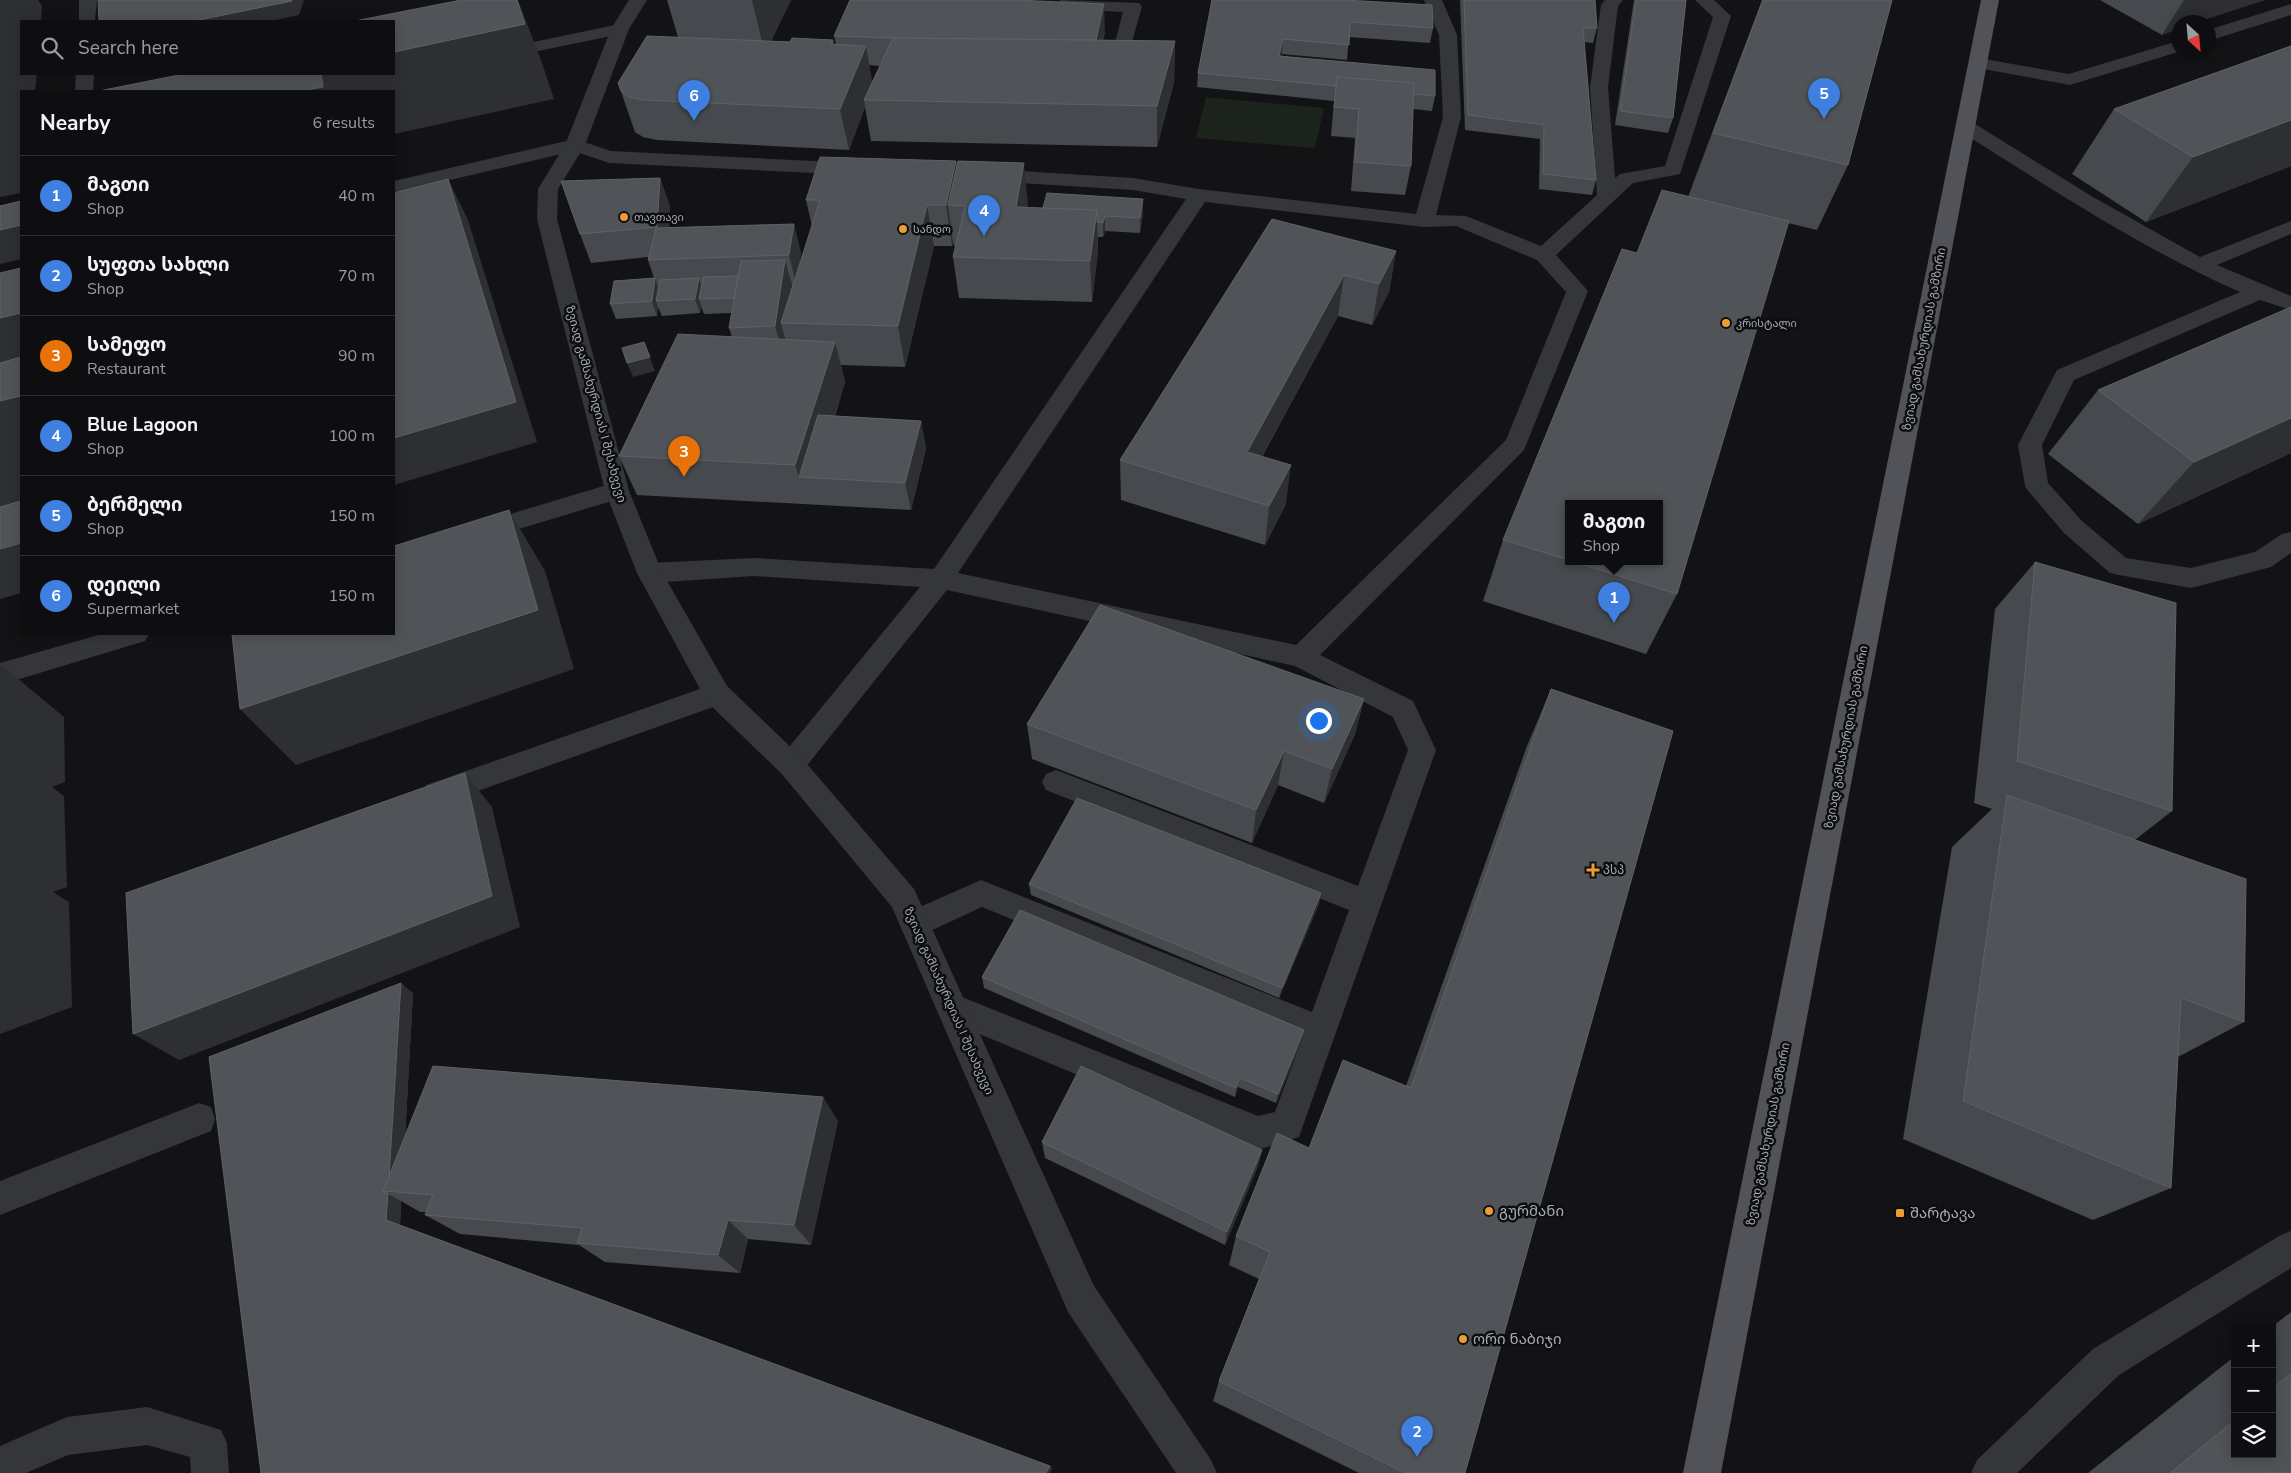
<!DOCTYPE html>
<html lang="en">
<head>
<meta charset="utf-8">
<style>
  :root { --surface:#0e0e10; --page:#171719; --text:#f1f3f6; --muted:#9b9c9f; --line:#2e2e30; --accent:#ea580c }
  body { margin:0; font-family:"Nunito Sans","Noto Sans Georgian",sans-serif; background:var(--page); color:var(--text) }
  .controls { position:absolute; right:15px; bottom:15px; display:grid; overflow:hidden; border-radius:0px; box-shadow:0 2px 12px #0003 }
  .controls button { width:45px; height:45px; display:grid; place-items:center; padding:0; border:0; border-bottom:1px solid var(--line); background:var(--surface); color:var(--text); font:25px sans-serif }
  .compass { position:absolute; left:2171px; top:15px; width:45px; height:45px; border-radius:50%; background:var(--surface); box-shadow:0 2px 12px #0003; rotate:154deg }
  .you { position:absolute; left:1318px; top:720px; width:18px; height:18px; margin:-12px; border:4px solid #fff; border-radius:50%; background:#1a73e8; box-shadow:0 0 0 8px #1a73e833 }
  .badge { display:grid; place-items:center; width:32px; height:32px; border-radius:50%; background:var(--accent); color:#fff; font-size:16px; font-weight:700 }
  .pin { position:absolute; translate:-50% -41px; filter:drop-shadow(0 1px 2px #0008) }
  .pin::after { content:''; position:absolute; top:26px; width:18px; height:15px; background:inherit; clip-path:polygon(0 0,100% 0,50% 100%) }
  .popup { position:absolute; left:1565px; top:500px; width:98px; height:65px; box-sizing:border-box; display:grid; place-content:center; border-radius:0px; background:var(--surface); filter:drop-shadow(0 1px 4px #0005); font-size:16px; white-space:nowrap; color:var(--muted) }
  .popup b { font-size:19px; color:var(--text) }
  .popup::after { content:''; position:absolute; left:50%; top:100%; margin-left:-10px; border:10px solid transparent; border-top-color:var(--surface) }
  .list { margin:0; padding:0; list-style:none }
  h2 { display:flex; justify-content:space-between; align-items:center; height:65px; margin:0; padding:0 20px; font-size:21px }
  h2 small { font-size:16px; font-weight:400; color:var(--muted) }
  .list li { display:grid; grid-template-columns:32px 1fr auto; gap:15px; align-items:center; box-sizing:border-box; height:80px; padding:0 20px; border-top:1px solid var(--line) }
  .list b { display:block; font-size:19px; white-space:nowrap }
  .list p { margin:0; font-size:16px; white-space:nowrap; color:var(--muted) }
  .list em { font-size:16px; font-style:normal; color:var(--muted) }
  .icon { flex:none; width:28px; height:28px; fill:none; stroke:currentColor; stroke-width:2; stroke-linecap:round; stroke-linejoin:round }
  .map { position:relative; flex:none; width:2291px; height:1473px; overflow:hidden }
  .search { position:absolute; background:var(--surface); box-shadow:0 2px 12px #0003; left:20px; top:20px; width:375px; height:55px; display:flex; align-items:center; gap:12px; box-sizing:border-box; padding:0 18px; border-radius:0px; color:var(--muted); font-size:19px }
  .panel { position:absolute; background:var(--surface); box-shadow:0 2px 12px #0003; left:20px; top:90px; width:375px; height:545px; border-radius:0px }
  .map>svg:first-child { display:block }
  .green { fill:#1c231c }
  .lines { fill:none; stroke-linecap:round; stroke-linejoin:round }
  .service { fill:#34363a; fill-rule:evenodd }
  .tertiary { fill:#34363a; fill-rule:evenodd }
  .primary { fill:#515359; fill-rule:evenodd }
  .wall { fill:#46494d; fill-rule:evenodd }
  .shaded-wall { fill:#2d2f32 }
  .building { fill:#505458; stroke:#5e6267 }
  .poi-dot { fill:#ec9c35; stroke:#0e0e10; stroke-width:2 }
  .labels { text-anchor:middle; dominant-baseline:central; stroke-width:5; stroke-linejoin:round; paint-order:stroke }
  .far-poi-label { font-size:11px; fill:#a5acb5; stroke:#0e0e10; text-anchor:start }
  .street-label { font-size:12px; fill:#a5acb5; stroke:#0e0e10 }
  .poi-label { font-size:12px; fill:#a5acb5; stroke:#0e0e10; text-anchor:start }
  .near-poi-label { font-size:15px; fill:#a5acb5; stroke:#0e0e10; text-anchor:start }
</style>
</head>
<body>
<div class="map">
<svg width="2291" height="1473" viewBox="0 0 2291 1473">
  <rect width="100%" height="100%" fill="#131315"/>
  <!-- green -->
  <path class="green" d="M1206,97l118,11 -9,40 -119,-10z"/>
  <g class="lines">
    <!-- service -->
    <g class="service">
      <path d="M79,0h18l-2,21h-16z"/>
      <path d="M1061,0l78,3 3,4 -19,66h-12l-3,-4 15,-57 -56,-3 -6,-1 -3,-4z"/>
      <path d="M1424,0h18l15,35 4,82 -25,98 30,1 75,30 56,-51 -7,-108 11,-82 4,-5h18l-5,6 -10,81 7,91 5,-4 45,-8 48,-149 -18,-17h19l17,16 -51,158 -47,9 -77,72 32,36 -64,159 -204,205 93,46 23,49 -137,387 -41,13 -317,-132 -5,-10 5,-10 11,-5 306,123 17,-4 27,-73 -320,-132 -67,31 -11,-4 -4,-10 4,-10 77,-34 331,132 37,-102 -303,-120 -4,-8 4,-8 10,-4 302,116 50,-136 -15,-33 -98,-51 -348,-76 -146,183 -10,4 -10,-4 -4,-8 4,-8 139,-170 -166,-11 -104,7 -9,-3 -4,-7 4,-7 9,-3 104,-5 180,11 252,-370 -53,-9 -145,-9 -7,-2 -3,-4 3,-4 7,-2 145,9 66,11 217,25 27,-97 -4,-82zM1205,202l219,25 32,-1 81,34 29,32 -60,148 -210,205 -338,-72z"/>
      <path d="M2291,4v11l-83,26v-11z"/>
      <path d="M620,24l6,1 3,4 -3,4 -127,26 -6,-1 -3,-4 3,-4 6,-1z"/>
      <path d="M2178,41v11l-108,33 -92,-17 -6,-1 -3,-4 3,-4 6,-1 91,16z"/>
      <path d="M76,74h18l-1,17h-18z"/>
      <path d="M1965,120l7,2 121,75 107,60 91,-36v13l-74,31 74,31v14l-31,-10 -186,80 -32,65 6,38 34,38 44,37 65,10 64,-16 27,-18 9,-2v21l-20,14 -80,21 -72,-13 -9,-2 -46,-40 -35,-41 -4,-6 -7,-41 39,-75 183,-78c-98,-43 -190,-104 -282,-162l-2,-4 2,-4z"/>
      <path d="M575,139l36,12 244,12 7,2 3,4 -3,4 -7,2 -246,-12 -35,-12 -180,42v-12z"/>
      <path d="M617,482l8,3 4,6 -4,6 -146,44 -9,-3 -3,-6 3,-6z"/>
      <path d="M102,634h47l-4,7 -145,44v-22z"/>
      <path d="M717,683l10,3 3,8 -3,8 -291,104 -10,-3 -4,-9 4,-9z"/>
      <path d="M199,1103l12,4 4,12 -4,12 -211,84v-34z"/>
      <path d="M2291,1231v37l-172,107 -102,98h-46l6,-13 116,-111 186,-113z"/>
      <path d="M147,1407l74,23 6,13 2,30h-38l-1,-16 -43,-12 -79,10 -42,18h-26v-27l67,-29z"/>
    </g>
    <!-- tertiary -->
    <path class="tertiary" d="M629,0h18l-18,29 -44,116 -27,44 -1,30 72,272 33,81 65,114 74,71 113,132 180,397 117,174 6,13h-41l-108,-161 -176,-405 -111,-134 -74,-71 -70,-129 -32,-82 -68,-272 1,-30 27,-44 46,-116z"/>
    <!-- primary -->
    <path class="primary" d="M1981,0h18l-278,1473h-38z"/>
  </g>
  <!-- wall -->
  <g class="wall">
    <path d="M667,0h124l-20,41 19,1 43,-2 1,4h2l-2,-8 271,-4 -2,8 72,1 -1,41 -17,65 -286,-6 -6,-34 -16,43 -192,-10 -14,-3 -8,-5 -17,-49 60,-46zM869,65l11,1 -8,16z"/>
    <path d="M1212,0l221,28 -3,15 -81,-6 -2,23 -65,-6 -1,2 154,40 -3,15 -19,-2 -2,57 -6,29 -54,-4 4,-53 -24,-2 3,-35 -137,-14 1,-14z"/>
    <path d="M1460,0h135l2,28 -4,15 -9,-1 12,138 -4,15 -53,-6 1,-50 -75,-9z"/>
    <path d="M1634,0h52l-13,118 -5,15 -53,-8z"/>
    <path d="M1762,0h130l-44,165 -31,65 -29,-7 -111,371 -31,60 -163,-53 20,-61 134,-287 51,-56zM1569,504l90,58h-90z"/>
    <path d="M2100,0h165l-87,22v7l-16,6z"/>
    <path d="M2291,46v120l-145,56 -74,-48 42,-65z"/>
    <path d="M956,161l1,6 71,37 -1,4 116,6 -3,19 -35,-2 -2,6h-5v14l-6,51 -133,-4 -6,-41 3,-11h-2l-1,-4 -1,4h-18l-29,121 -64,-2 4,17 -10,34 86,5 5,28 -15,61 -274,-15 -18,-39 113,-119 -3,-9 3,-15 -28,1 -3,-8 -1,7 -38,3 -4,-9 -1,9 -41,3 -6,-15 44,-26 -6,-18v-3l-57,6 -11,-29 80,-56 10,29 -1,21 132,24 -2,15 13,-41 -6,-26z"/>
    <path d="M1272,219l124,32 -7,41 -17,33 -34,-9 -76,141 24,47 -21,41 -144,-45 -1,-40z"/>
    <path d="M2098,390l193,63 -153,71 -90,-70z"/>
    <path d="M2035,562l137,249 -37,29 109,182 -66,35 -7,131 -78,32 -190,-81 49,-292 40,-38 -18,-6 21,-194z"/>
    <path d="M1551,689l-86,784h-106l-146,-72 6,-20 40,-102 -30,-14 7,-29 170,-150 121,-340z"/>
    <path d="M1364,699l-9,35 -31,69 -46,-18 -26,58 -220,-84 -5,-35z"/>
    <path d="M1029,884l292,9 -2,11 -40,94 -248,-103z"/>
    <path d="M982,977l322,53 -2,10 -26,63 -38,-16 -3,10 -251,-109z"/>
    <path d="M413,993l-8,144 433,-16 -27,124 -63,-6 -8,34 -135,-11 -26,-17 -119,-11 -35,-19 1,-3h-6l-19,-11 -1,24 652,243 -2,5h-789z"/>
    <path d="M1042,1142l220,8 -4,16 -33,79 -180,-87z"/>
    <path d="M2291,1312v161h-203l147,-117v98h37v-127z"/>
  </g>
  <!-- shaded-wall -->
  <g class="shaded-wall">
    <path d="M0,0h38l4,6 -1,15h-20v53h16l-2,17h-14v102l-21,4z"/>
    <path d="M292,0h12l-5,15 -28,6h-77z"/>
    <path d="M518,0l24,63 12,36 -160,35v-43h-94l21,-17h73v-22z"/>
    <path d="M752,0h39l-26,54z"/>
    <path d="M2184,0h81l-67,22h-20v7l-16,6z"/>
    <path d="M1104,4l1,28 -10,45 -1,-29z"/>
    <path d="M1283,39l-1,15 -4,17 1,-15z"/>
    <path d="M1175,41l-1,41 -17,65v-41z"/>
    <path d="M866,46l7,40 -9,14 1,7 -16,43 -9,-41z"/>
    <path d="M2291,120v46l-145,56 47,-65z"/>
    <path d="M956,161l6,41 -14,3 5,37 -1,4 -6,-41z"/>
    <path d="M1024,163l4,41 -8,44 -4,-41z"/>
    <path d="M660,178l10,29 -3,48 -10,-28z"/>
    <path d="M448,179l20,41 69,222 -143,43v-47z"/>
    <path d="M1143,199v15l-3,19v-15z"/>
    <path d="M927,205l7,41 -29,121 -7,-41z"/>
    <path d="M1097,210l1,41 -6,51 -2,-41z"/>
    <path d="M1105,216v15l-2,6v-14z"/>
    <path d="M794,224l7,28 -5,32 -7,-29z"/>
    <path d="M21,225v34l-21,5v-34z"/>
    <path d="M1396,251l-7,41 -17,33 7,-41z"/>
    <path d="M785,260l8,28 -12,35 4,15 -2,16 -8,-28z"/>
    <path d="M1344,275l-6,41 -95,175 4,-39z"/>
    <path d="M655,278l5,15 -4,8 2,6 -1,9 -5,-15z"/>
    <path d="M699,278l5,15 -5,6 2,7 -1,7 -5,-14z"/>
    <path d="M21,313v227l-21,-21v-201z"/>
    <path d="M644,342l11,29 -22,6 -6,-14z"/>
    <path d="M835,342l10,40 -30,96 -16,-1 -4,-12z"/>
    <path d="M2291,418v35l-153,71 56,-62z"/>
    <path d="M921,421l5,28 -15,61 -6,-27z"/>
    <path d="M1291,465l-5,39 -21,41 4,-39z"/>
    <path d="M509,510l36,61 29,98 -278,96 -56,-56z"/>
    <path d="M21,543v50l-21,6v-50z"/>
    <path d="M0,664l64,53 1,65 -13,5 12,9 3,91 -14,5 16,10 3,105 -72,27z"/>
    <path d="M1364,699l-9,35 -31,69 8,-34z"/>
    <path d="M1284,751l-6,34 -26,58 4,-33z"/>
    <path d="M465,773l27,34 28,120 -341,133 -46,-26z"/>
    <path d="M1321,893l-2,11 -40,94 3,-10z"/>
    <path d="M401,983l12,10 -11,200 -14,-1z"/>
    <path d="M1304,1030l-2,10 -26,63 2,-9z"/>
    <path d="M1240,1078l-2,9 -3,10 1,-9z"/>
    <path d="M823,1097l15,24 -27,124 -17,-20z"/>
    <path d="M1262,1150l-4,16 -33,79 2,-13z"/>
    <path d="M388,1194l13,7 -1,26 -14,-7z"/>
    <path d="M728,1220l20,19 -8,34 -22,-18z"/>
    <path d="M1050,1466l2,2 -2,5h-4z"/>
  </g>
  <!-- building -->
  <g class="building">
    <path d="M98,0h194v1l-98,20h-95z"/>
    <path d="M461,0h56l8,24 -131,28v-31h-39z"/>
    <path d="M850,0h166l88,4 -8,36 -203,-2 -59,-2z"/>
    <path d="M1212,0h133l87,5 1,23 -83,-6 -1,23 -66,-6 -4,17 156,14v26l-22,-2 1,-11 -77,-6 -1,9 -138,-13z"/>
    <path d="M1464,0h131l2,28h-14l13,152 -53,-6 1,-49 -76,-10z"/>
    <path d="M1636,0h50l-13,118 -53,-7z"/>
    <path d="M1763,0h129l-44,165 -135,-32z"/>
    <path d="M647,36l143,6 2,-4 41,2 -2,4 35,2 -26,63 -197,-9 -14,-3 -8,-6 -3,-8z"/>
    <path d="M893,38l282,3 -18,65 -293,-6z"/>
    <path d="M2291,46v74l-98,37 -79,-48z"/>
    <path d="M184,74h137l2,13 -23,4h-201z"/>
    <path d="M1337,77l77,6 -3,83 -56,-4 4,-53 -25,-2z"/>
    <path d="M820,157l136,4 -10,44h-19l-29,121 -117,-3 39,-123h-14z"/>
    <path d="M958,161l66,2 -8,44 81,3 -7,51 -137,-4 12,-51 -17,-1z"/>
    <path d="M660,178l-3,49 -77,7 -19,-53z"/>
    <path d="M448,179l68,223 -122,36v-245z"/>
    <path d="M1662,190l127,31 -112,373 -103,-32h85v-58h-90v56l-66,-20 119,-291 15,4z"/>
    <path d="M1047,193l96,6 -3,19 -35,-2 -2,7 -6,-1v-12l-54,-2z"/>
    <path d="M21,201v24l-21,5v-24z"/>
    <path d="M1272,219l124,32 -17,33 -35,-9 -97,177 44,13 -22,41 -149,-46z"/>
    <path d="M794,224l-5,31 -141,5 8,-32z"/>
    <path d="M785,260l-10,66 -46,2 12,-67z"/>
    <path d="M21,268v45l-21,5v-45z"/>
    <path d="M738,276l-4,22 -35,1 4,-22z"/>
    <path d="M655,278l-3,23 -42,3 4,-23z"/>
    <path d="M699,278l-4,21 -39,2 4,-21z"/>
    <path d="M2291,307v111l-97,44 -96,-72z"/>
    <path d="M678,334l157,8 -40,123 -176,-9z"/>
    <path d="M644,342l6,15 -23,6 -5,-15z"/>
    <path d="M21,357v39l-21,5v-38z"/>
    <path d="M818,415l103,6 -16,62 -106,-6z"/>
    <path d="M21,501v42l-21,6v-42z"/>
    <path d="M509,510l29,100 -298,99 -8,-75h162v-88z"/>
    <path d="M2035,562l141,41 -4,208 -155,-50z"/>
    <path d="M1100,605l264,94 -32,70 -48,-18 -28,59 -229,-86z"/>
    <path d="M1551,689l122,42 -208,742h-60l-186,-92 51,-129 -34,-16 41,-103 32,15 34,-88 68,28z"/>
    <path d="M465,773l27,123 -359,138 -7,-141z"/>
    <path d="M2007,795l239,84 -2,143 -63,-24 -10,190 -208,-87z"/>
    <path d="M1077,798l244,95 -39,95 -253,-104z"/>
    <path d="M1020,910l284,120 -26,64 -38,-16 -4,10 -254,-111z"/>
    <path d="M401,983l-12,194 -6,14 5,3 -2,26 664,246 -4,7h-785l-52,-416z"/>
    <path d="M433,1066l390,31 -29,128 -66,-5 -10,35 -141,-12 5,-15 -157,-13 8,-20 -50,-4z"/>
    <path d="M1081,1066l181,84 -35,82 -185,-90z"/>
    <path d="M2291,1374v99h-121l65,-53v34h37v-65z"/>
  </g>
  <!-- markers -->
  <g class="poi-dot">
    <circle cx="624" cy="217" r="5"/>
    <circle cx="903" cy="229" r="5"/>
    <circle cx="1726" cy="323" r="5"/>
    <path d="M1590.5 862.5h5v5h5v5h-5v5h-5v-5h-5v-5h5z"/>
    <circle cx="1489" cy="1211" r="5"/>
    <rect x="1895" y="1208" width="10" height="10" rx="2.5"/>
    <circle cx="1463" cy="1339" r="5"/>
  </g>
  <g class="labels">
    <!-- far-poi labels -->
    <g class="far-poi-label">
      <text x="634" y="217">თავთავი</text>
      <text x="913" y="229">სანდო</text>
      <text x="1736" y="323">კრისტალი</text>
    </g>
    <!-- street labels -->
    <g class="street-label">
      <text transform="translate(1924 339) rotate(-79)">ზვიად გამსახურდიას გამზირი</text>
      <text transform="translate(596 404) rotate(75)">ზვიად გამსახურდიას I შესახვევი</text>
      <text transform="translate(1846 737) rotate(-79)">ზვიად გამსახურდიას გამზირი</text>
      <text transform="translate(949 1001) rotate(66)">ზვიად გამსახურდიას I შესახვევი</text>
      <text transform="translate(1768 1134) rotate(-79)">ზვიად გამსახურდიას გამზირი</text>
    </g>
    <!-- poi labels -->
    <g class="poi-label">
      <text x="1603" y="870">პსპ</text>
    </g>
    <!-- near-poi labels -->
    <g class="near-poi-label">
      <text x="1499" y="1211">გურმანი</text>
      <text x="1910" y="1213">შარტავა</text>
      <text x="1473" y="1339">ორი ნაბიჯი</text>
    </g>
  </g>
</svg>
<div class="controls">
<button>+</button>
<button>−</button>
<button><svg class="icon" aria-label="layers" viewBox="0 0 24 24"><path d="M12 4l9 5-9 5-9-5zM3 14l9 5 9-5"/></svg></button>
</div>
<svg class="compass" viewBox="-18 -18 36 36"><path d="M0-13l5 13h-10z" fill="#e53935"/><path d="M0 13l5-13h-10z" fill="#9b9c9f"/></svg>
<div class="you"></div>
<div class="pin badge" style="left:1614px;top:623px;background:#3f7fe0">1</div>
<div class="popup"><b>მაგთი</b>Shop</div>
<div class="pin badge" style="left:1417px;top:1457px;background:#3f7fe0">2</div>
<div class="pin badge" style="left:684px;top:477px;background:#e8710a">3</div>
<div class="pin badge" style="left:984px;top:236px;background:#3f7fe0">4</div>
<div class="pin badge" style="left:1824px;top:119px;background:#3f7fe0">5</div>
<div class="pin badge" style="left:694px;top:121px;background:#3f7fe0">6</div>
<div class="search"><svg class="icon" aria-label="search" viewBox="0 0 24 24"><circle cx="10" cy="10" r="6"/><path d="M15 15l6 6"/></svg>Search here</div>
<section class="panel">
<h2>Nearby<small>6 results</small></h2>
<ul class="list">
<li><span class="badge" style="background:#3f7fe0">1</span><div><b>მაგთი</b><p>Shop</p></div><em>40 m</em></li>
<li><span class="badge" style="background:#3f7fe0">2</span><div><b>სუფთა სახლი</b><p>Shop</p></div><em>70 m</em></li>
<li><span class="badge" style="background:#e8710a">3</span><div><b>სამეფო</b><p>Restaurant</p></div><em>90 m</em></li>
<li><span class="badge" style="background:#3f7fe0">4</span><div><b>Blue Lagoon</b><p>Shop</p></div><em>100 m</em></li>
<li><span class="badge" style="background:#3f7fe0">5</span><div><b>ბერმელი</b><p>Shop</p></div><em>150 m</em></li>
<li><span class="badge" style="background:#3f7fe0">6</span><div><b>დეილი</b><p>Supermarket</p></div><em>150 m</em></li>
</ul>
</section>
</div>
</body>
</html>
